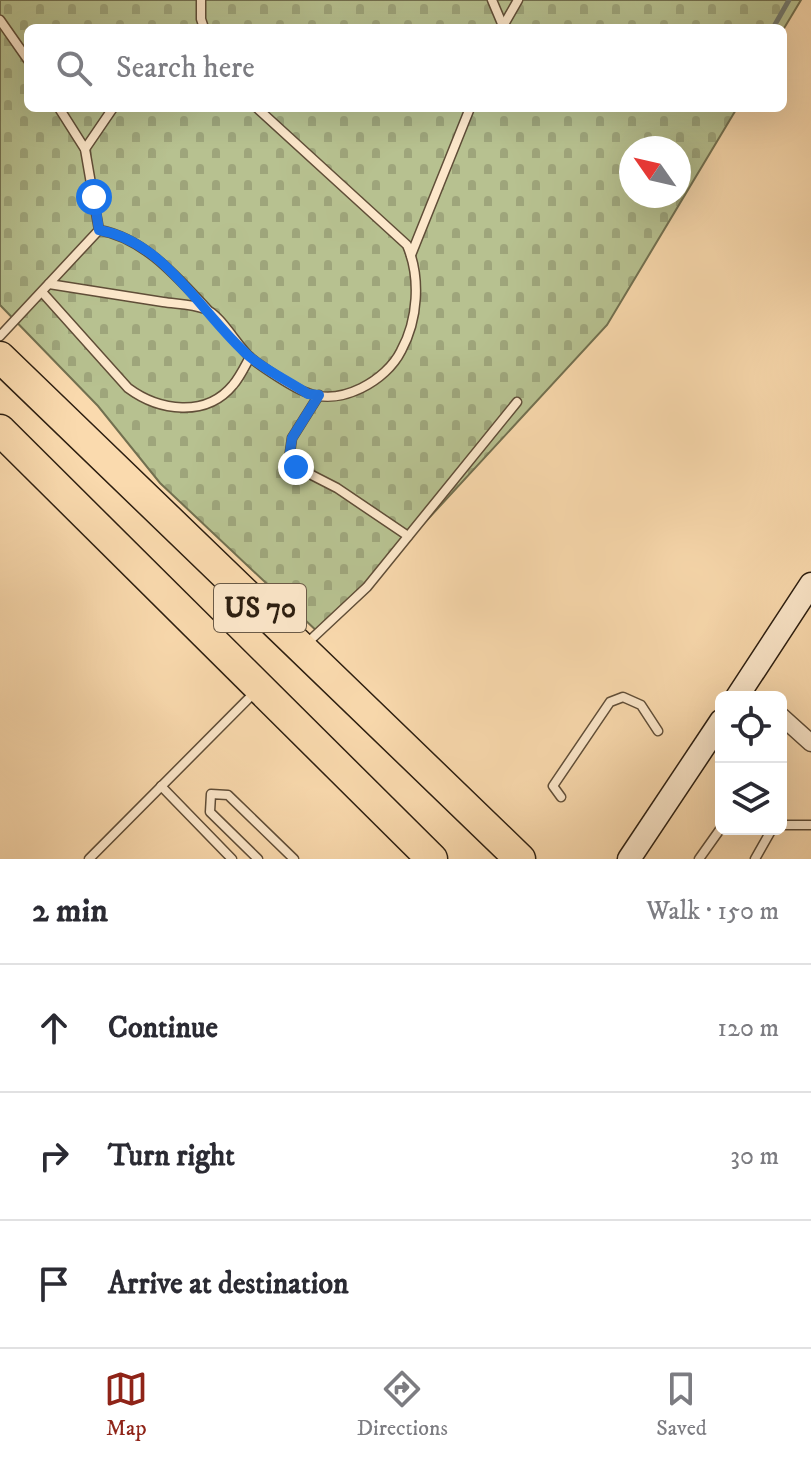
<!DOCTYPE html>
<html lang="en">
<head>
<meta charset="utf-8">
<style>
  :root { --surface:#fff; --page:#f2f2f3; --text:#2b2b33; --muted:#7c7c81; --line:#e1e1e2; --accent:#8f2418 }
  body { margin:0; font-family:"IM FELL DW Pica",serif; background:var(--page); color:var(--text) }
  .controls { position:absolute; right:24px; bottom:24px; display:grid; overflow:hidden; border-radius:12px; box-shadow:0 8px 32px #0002 }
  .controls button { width:72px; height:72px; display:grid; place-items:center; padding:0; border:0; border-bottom:2px solid var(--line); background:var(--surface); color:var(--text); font:40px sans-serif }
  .compass { position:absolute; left:619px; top:136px; width:72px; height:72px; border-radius:50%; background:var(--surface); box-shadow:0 8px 32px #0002; rotate:304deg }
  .stop { position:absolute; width:24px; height:24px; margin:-18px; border:6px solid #1a73e8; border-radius:50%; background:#fff }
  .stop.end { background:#1a73e8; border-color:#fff; box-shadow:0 2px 8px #0008 }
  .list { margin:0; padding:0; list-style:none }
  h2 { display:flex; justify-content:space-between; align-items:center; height:104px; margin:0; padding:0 32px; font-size:34px }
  h2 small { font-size:26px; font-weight:400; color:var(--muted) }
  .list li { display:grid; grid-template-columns:52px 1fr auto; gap:24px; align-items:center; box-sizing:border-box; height:128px; padding:0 32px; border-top:2px solid var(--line) }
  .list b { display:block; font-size:30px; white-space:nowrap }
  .list em { font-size:26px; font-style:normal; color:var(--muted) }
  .icon { flex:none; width:44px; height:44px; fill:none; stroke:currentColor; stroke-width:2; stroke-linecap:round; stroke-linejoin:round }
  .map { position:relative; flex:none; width:811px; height:859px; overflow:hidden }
  .search { position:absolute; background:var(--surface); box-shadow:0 8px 32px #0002; left:24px; right:24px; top:24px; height:88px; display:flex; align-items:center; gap:20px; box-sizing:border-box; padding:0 28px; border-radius:12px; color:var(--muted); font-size:30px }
  .sheet { height:488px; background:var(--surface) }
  nav { display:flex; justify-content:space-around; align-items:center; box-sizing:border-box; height:112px; border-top:2px solid var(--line); background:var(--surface); font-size:22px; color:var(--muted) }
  nav a { display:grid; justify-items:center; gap:4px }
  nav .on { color:var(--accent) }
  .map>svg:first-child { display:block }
  .cemetery { fill:url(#cemetery-stones); stroke:#727050; stroke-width:2; fill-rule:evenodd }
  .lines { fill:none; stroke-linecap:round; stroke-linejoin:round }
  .stream { stroke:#727b72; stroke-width:5 }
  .lane-casing { stroke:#604e38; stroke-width:11 }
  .street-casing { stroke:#604e38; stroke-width:19 }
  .secondary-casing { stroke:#2d1f11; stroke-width:25 }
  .highway-casing { stroke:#2d1f11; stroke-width:33 }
  .lane { stroke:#fce7ca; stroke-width:8 }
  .street { stroke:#fce7ca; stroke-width:16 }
  .secondary { stroke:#fce7ca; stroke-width:22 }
  .highway { stroke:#fadaae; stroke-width:30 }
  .route { stroke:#1a73e8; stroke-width:10 }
  .labels { text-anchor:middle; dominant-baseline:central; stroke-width:7; stroke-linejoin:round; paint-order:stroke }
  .shield { fill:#fce7ca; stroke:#6b5b48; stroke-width:2 }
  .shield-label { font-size:28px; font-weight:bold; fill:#2d1f11 }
</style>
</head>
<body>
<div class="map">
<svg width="811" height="859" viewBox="0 0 811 859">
  <defs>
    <pattern id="cemetery-stones" width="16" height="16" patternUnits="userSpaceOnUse" patternTransform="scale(2)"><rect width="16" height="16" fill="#b7c190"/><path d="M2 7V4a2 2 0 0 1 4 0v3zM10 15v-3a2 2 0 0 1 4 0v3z" fill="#9ea57b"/></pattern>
  </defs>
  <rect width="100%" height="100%" fill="#fadaae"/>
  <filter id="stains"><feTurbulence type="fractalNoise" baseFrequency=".0025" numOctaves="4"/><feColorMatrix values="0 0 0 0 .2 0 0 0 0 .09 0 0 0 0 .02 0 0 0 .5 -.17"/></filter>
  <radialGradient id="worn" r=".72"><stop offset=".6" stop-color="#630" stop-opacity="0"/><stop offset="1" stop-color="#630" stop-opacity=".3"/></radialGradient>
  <!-- cemetery -->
  <path class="cemetery" d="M0,0h801l-18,30v-2h-755v80h709l-130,217 -286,310 -161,-152 -62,-77 -98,-101zM631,148h48v48h-48z"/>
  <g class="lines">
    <!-- stream -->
    <path class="stream" d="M773,28l16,-28"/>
    <!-- lane casing -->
    <g class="lane-casing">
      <g id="lane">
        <path d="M201,0v19l3,9"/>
        <path d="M492,0l11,26"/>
        <path d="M0,20l28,40"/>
        <path d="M502,28l16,-28"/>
        <path d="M85,149l28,-41"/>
        <path d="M99,230c45,8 78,47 108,79"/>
        <path d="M411,255l59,-147"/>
        <path d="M49,284c38,6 76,12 114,18 13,2 30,2 42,7 16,6 32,37 46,49 11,9 44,31 57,35 33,13 78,-12 93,-42 17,-31 20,-73 6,-106l-150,-137"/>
        <path d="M42,292l86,96c31,23 78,30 105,-3 7,-8 12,-19 17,-28"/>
        <path d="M0,336l99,-106 -14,-81 -26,-41"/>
        <path d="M319,395l-27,43 -3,21 7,8 41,21 71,48"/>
        <path d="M305,645l62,-58 150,-185"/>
        <path d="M161,786l71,73"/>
        <path d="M561,797l-8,-11 57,-84 13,-5 18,8 17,26"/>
        <path d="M781,825h30"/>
        <path d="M89,859l166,-167"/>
        <path d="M258,859l-48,-47 1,-18 17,1 66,64"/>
        <path d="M699,859l22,-31"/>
        <path d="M755,859l17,-30"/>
      </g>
    </g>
    <!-- street casing -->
    <g class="street-casing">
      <path id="street" d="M781,716l30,27"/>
    </g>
    <!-- secondary casing -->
    <g class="secondary-casing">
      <g id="secondary">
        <path d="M737,697l74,-113"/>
        <path d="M629,859l92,-138"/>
      </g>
    </g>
    <!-- highway casing -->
    <g class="highway-casing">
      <g id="highway">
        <path d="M0,357l520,502"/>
        <path d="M0,430l432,429"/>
      </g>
    </g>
    <!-- lane -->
    <use href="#lane" class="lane"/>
    <!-- street -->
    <use href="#street" class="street"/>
    <!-- secondary -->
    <use href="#secondary" class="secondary"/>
    <!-- highway -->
    <use href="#highway" class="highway"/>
  </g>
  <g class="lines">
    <!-- route -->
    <path class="route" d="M94,197l5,33c68,12 103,86 151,127 17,14 40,25 58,37l11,1 -27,43 -3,21 7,8"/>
  </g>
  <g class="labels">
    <!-- shield labels -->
    <rect class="shield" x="214" y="584" width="92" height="48" rx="6"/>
    <g class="shield-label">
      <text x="260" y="608">US 70</text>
    </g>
  </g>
  <rect width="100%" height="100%" filter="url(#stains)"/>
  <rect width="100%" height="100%" fill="url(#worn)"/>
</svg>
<div class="controls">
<button><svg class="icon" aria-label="locate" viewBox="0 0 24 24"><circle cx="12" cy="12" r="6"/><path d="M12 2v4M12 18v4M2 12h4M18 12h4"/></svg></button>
<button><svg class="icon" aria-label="layers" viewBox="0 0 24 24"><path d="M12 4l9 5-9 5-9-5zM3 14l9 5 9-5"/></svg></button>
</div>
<svg class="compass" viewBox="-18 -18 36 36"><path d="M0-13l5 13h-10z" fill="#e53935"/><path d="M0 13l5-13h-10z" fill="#7c7c81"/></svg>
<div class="stop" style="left:94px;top:197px"></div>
<div class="stop end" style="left:296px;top:467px"></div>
<div class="search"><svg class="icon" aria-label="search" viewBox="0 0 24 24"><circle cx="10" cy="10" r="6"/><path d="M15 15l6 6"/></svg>Search here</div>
</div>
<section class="sheet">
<h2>2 min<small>Walk · 150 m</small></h2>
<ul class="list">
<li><svg class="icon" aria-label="ahead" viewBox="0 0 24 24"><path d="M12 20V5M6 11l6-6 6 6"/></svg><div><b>Continue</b></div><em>120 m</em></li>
<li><svg class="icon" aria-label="right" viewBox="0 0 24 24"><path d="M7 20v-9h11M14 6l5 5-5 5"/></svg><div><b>Turn right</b></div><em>30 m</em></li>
<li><svg class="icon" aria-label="arrive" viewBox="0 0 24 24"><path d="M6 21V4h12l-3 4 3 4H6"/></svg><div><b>Arrive at destination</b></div></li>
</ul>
</section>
<nav>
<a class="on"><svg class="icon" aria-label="map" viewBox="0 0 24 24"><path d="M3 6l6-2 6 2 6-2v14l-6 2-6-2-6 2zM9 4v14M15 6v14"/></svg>Map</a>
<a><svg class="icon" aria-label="directions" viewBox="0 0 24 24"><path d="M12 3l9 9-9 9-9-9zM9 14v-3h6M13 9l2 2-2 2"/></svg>Directions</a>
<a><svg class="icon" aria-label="saved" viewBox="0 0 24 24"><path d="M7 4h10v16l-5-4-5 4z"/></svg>Saved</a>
</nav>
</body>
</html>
